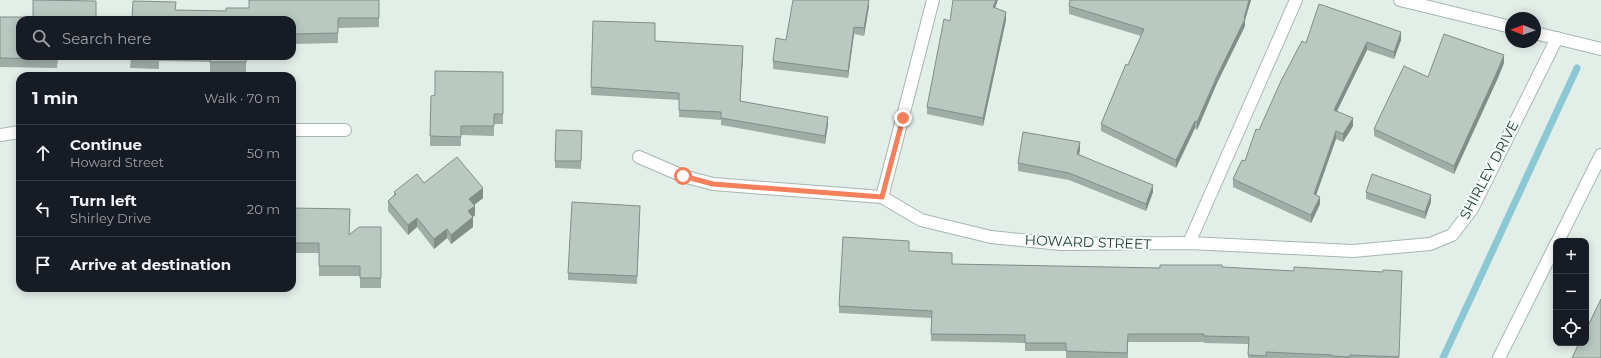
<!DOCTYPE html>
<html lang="en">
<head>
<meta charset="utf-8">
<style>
  :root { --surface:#171b24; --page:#242831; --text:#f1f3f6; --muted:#9ea1a6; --line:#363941 }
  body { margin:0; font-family:Montserrat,sans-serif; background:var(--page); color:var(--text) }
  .controls { position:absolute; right:12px; bottom:12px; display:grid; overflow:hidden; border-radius:8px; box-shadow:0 2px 10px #0003 }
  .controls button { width:36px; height:36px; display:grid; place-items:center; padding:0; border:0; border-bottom:1px solid var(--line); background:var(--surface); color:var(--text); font:20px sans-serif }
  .compass { position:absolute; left:1505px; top:12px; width:36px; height:36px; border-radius:50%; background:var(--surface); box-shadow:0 2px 10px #0003; rotate:271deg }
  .stop { position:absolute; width:12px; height:12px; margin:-9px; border:3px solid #f5805b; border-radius:50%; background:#fff }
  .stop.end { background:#f5805b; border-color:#fff; box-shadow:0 1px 4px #0008 }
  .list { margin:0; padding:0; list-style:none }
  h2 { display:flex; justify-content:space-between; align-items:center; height:52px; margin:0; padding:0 16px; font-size:17px }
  h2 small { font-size:13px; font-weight:400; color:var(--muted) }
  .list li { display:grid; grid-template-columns:26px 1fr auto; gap:12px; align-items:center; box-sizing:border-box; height:56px; padding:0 16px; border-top:1px solid var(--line) }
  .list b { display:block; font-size:15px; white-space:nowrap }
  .list p { margin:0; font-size:13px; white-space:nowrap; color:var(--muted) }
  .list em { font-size:13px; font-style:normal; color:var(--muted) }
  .icon { flex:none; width:22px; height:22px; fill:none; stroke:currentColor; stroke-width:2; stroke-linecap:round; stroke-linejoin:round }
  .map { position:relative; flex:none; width:1601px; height:358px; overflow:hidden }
  .search { position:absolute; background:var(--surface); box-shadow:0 2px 10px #0003; left:16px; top:16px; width:280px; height:44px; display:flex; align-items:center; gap:10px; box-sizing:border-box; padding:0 14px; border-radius:12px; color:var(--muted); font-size:15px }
  .panel { position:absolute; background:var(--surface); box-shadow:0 2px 10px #0003; left:16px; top:72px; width:280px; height:220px; border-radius:12px }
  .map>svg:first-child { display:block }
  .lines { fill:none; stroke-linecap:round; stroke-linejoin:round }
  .stream { stroke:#8bc8d3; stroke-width:7 }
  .street-casing { stroke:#a6b6b0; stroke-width:14 }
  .secondary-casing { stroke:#a2bab1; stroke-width:14 }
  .street { stroke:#fff; stroke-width:12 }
  .secondary { stroke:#fff; stroke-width:12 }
  .wall { fill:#9fada7 }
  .shaded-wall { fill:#828d88 }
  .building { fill:#b9c9c2; stroke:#828d88 }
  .route { stroke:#f5805b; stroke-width:5 }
  .labels { text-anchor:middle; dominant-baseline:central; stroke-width:4; stroke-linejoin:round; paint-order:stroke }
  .street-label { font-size:14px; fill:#234038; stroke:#f5faf7 }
</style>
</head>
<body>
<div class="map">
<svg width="1601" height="358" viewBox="0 0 1601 358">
  <rect width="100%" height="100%" fill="#e4eee9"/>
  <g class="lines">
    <!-- stream -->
    <path class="stream" d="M1443,358l134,-290"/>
    <!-- street casing -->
    <g class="street-casing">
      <g id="street">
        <path d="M1400,0l111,27"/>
        <path d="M1535,33l66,16"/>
        <path d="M292,130h53"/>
        <path d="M0,135l20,-3"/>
        <path d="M639,157l44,19 30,8 169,13 39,23 70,17 70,7 128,-1 164,8 77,-7 22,-9 20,-26 85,-171"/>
        <path d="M882,197l51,-197"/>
        <path d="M1189,243l107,-243"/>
      </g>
    </g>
    <!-- secondary casing -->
    <g class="secondary-casing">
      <g id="secondary">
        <path d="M1558,241l43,-86"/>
        <path d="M1499,358l57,-114"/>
      </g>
    </g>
    <!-- street -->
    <use href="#street" class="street"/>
    <!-- secondary -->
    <use href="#secondary" class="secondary"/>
  </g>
  <!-- wall -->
  <g class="wall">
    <path d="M65,0l-45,56h75v4l-37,-1 -1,9 -57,-1v-50h33z"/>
    <path d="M379,0v27l-41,1v15l-46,1v-24h-160l44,-10 50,1 23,-3z"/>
    <path d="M1070,0h181l-6,20v6l-28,57 -20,47 -2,-2 -19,40 -75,-37v-7l40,-88 -72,-22v-8z"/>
    <path d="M869,6l-5,30 -10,-2 -6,44 -75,-9v-8l13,-21z"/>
    <path d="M996,8l10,12 -23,106 -56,-12v-7l23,-86z"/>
    <path d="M655,30v11l88,13 -3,47 88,23 -3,20 -104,-19v-5l-42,-3v-17l-88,-5v-8z"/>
    <path d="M1401,40l-7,19 -27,-9 -30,61 16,15 -10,16 -7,-3 -20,56 4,9 -9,19 -78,-36v-8l12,-18 14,-31 47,-87z"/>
    <path d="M131,56h154v3h-39v13h-36v-10l-51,-1v8l-29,-1z"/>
    <path d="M1504,63l-7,17 -43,94 -80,-38v-7l54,-52z"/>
    <path d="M503,72v52h-9v12l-33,-1v11h-31l1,-50 4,-1z"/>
    <path d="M582,131l-1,38 -26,-1v-7z"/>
    <path d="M1080,150l-1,5 74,37 -7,19 -77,-31 -51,-9v-8z"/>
    <path d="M424,183l59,15 -9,7 1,10 -2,2v10l-22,17 -4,-6 -13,11 -17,-22 -9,8 -20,-24v-10l6,-6v-3z"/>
    <path d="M1366,192l65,10 -6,17 -59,-20z"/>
    <path d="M292,208l57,27 32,-8v61h-21v-12h-41v-23h-27z"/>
    <path d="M640,213l-3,71 -69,-4v-7z"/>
    <path d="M909,252l43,12 208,4 62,-1 72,4 89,1 16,86h-151v-14l-44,-1v-1h-76v16h-62v-7h-41v-8l-94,-2v-23l-92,-5v-7z"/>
  </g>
  <!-- shaded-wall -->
  <g class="shaded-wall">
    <path d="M869,0v6l-5,30v-8z"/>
    <path d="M996,0h2l-5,14v-7z"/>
    <path d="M1249,0h2l-6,20v6l-28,57 -20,47v-8l47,-104z"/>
    <path d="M1006,12v8l-23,106v-8z"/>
    <path d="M854,27v7l-6,44v-7z"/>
    <path d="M1401,32v8l-7,19v-7z"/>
    <path d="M1367,42v8l-33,67v-7z"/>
    <path d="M743,46v8l-3,55v-8z"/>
    <path d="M1504,55v8l-7,17 -43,94v-8z"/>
    <path d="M828,117v7l-3,20v-8z"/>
    <path d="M1353,118v8l-10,16v-8z"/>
    <path d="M1195,121v7l-19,40v-8z"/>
    <path d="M1336,131v8l-22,62v-7z"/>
    <path d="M1080,142v8l-3,12v-8z"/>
    <path d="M1153,185v7l-7,19v-7z"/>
    <path d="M483,188v10l-14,11v-10z"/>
    <path d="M1431,195v7l-6,17v-7z"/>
    <path d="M1320,197v7l-9,19v-8z"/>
    <path d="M475,206v9l-7,6v-10z"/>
    <path d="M473,217v10l-22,17v-9z"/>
    <path d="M417,218v9l-9,8v-10z"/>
    <path d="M447,229v9l-13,11v-10z"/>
  </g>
  <!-- building -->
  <g class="building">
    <path d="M33,0l63,1v19h-76v36h37v3l-57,-1v-41h33z"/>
    <path d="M249,0h130v18h-41v15l-46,1v-14h-160l1,-19 43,1 -1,8 51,1v-3h23z"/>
    <path d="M793,0h76l-5,28 -10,-1 -6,44 -75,-10 3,-23 10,2z"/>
    <path d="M953,0h43l-3,7 13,5 -23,106 -56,-11 17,-88 6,2z"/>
    <path d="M1070,0h179l-5,18 1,1 -28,57 -20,46 -2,-1 -19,39 -75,-36 25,-60 2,1 16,-36 -75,-23z"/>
    <path d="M1319,4l82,28 -7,20 -27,-10 -33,68 19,8 -10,16 -7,-3 -22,63 6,3 -9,18 -78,-36 9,-19 3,1 11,-32 3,1 22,-49 21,-40 4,2z"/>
    <path d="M593,21l62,2v18l88,5 -3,55 88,16 -3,19 -104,-18v-6l-42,-2v-17l-88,-6z"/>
    <path d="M1444,34l60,21 -7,17 -43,94 -80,-37 30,-63 24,11z"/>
    <path d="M131,56h28v3l-29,-1z"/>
    <rect x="210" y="56" width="36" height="6"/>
    <path d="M435,71l68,1v42h-9v12h-33v11l-31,-1 1,-40 4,-1z"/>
    <path d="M556,130l26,1 -1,30h-26z"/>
    <path d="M1023,132l57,10 -3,12 76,31 -7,19 -77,-31 -51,-10z"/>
    <path d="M457,157l26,31 -14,11 6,7 -7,5 5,6 -22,18 -4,-6 -13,10 -17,-21 -9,7 -20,-24 8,-7 -2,-2 23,-18 7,9z"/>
    <path d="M1372,174l59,21 -6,17 -59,-20z"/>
    <path d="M572,202l68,4 -3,70 -69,-3z"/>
    <path d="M292,208l58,1 -1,26 10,-8h22v51h-21v-12h-41v-23h-27z"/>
    <path d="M843,237l66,4v10l43,2v11l208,4v-3h62v2l72,4v-4l89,5v-2l19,1 -3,86 -49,-2v2l-18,-1v-1l-66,-3v4l-18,-1 1,-18 -45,-1v-2h-76l-1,19 -61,-2v-8h-41v-8l-94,-1 1,-23 -93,-5z"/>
    <path d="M1601,299v59h-29l7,-15h7v-13z"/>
  </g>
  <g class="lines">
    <!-- route -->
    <path class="route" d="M683,176l30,8 169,13 21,-79"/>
  </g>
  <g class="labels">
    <!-- street labels -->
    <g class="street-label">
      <text transform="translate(1489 170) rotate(-62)">SHIRLEY DRIVE</text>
      <text transform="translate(1088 242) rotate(2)">HOWARD STREET</text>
    </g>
  </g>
</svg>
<div class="controls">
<button>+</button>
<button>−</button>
<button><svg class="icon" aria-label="locate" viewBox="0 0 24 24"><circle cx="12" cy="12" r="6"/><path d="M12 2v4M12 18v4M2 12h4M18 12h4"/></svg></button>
</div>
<svg class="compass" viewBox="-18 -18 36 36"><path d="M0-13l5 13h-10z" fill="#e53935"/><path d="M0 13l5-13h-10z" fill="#9ea1a6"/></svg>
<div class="stop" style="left:683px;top:176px"></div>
<div class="stop end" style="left:903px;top:118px"></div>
<div class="search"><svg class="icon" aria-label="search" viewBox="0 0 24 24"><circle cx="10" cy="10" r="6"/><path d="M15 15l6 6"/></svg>Search here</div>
<section class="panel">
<h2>1 min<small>Walk · 70 m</small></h2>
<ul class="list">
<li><svg class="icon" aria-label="ahead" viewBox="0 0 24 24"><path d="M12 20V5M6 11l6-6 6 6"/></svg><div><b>Continue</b><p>Howard Street</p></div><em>50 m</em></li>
<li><svg class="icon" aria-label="left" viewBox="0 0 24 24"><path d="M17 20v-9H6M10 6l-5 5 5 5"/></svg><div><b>Turn left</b><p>Shirley Drive</p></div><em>20 m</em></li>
<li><svg class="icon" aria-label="arrive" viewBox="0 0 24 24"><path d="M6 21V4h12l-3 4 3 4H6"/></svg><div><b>Arrive at destination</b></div></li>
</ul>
</section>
</div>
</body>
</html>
